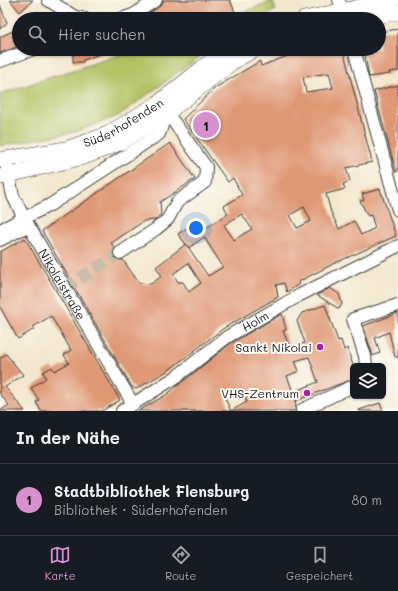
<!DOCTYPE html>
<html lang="de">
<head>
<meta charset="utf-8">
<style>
  :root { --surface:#171b24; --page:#242831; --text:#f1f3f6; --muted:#9ea1a6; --line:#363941; --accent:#d690ce }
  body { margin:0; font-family:Mali,sans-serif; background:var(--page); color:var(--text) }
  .controls { position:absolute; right:12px; bottom:12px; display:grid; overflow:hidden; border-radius:6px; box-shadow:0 1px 3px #0004 }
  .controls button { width:36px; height:36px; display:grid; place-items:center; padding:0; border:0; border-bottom:1px solid var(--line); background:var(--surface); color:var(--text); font:20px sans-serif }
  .you { position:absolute; left:196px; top:228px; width:14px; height:14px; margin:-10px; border:3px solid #fff; border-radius:50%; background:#1a73e8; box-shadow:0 0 0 6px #1a73e833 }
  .badge { display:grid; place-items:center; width:26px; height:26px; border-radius:50%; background:var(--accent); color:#111; font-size:13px; font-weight:700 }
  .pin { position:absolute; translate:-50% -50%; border:2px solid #fff; box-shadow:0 1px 4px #0006 }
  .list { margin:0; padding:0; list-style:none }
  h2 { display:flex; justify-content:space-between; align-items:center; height:52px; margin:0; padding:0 16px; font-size:17px }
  h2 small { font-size:13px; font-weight:400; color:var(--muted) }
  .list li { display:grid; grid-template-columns:26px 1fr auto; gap:12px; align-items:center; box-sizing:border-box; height:72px; padding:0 16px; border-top:1px solid var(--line) }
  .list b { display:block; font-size:15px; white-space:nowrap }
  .list p { margin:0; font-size:13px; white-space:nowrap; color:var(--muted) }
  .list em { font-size:13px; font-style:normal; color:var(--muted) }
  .icon { flex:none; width:22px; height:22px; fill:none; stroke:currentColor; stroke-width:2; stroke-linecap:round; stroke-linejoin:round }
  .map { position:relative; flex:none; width:398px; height:411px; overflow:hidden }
  .search { position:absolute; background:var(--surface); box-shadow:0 1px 3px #0004; left:12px; right:12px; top:12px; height:44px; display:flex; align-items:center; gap:10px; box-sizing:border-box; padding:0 14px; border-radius:22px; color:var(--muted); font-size:15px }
  .sheet { height:124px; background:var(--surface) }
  nav { display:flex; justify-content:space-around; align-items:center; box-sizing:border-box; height:56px; border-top:1px solid var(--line); background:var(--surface); font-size:11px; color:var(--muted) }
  nav a { display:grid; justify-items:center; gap:2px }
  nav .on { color:var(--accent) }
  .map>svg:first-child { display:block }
  .green { fill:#b3c264; stroke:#686f40 }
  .building { fill:#df9874; fill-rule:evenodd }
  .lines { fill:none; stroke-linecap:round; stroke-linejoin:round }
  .minor-tunnel { stroke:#c8beaa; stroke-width:12; stroke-dasharray:12 6; stroke-linecap:butt }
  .minor-casing { stroke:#3c3a37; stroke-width:14 }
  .major-casing { stroke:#3c3a37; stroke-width:16 }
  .minor { stroke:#fff; stroke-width:12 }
  .major { stroke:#fff; stroke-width:15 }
  .poi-dot { fill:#b5179e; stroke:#fdfcf7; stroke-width:1.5 }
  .labels { text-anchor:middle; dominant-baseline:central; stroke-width:4; stroke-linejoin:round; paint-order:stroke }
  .street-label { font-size:12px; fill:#1c1c1c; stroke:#fdfcf7 }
  .poi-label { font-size:12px; fill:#1c1c1c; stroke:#fdfcf7; text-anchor:end }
</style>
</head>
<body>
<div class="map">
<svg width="398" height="411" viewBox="0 0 398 411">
  <rect width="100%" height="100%" fill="#fdfcf7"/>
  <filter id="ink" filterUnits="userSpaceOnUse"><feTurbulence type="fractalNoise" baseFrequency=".025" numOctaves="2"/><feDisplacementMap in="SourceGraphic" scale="8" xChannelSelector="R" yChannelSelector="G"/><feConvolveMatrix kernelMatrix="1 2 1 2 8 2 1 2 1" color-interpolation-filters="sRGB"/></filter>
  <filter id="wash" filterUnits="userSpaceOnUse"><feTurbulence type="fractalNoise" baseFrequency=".012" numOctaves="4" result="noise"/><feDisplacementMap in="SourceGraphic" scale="16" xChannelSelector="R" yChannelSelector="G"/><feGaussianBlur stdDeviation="0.9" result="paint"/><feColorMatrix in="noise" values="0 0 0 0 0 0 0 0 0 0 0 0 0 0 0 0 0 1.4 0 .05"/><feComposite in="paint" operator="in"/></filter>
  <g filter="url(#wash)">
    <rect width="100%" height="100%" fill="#f3e7cd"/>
    <!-- green -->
    <g class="green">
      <path d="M272,1l4,9 -18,9h-34z"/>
      <path d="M137,49h73l-92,67 -43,16 -75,14v-52z"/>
    </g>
    <g id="blocks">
      <!-- building -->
      <g class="building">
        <path d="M10,0h23l-13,12z"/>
        <path d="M164,0h66l5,12 -17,7h-77l19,-13z"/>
        <path d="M0,5l7,18 -7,6z"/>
        <path d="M19,28v18l-19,7v-16z"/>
        <path d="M398,29v42l-9,1 1,2 -21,3 -5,-28h15v-17z"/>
        <path d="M73,49h38v1l-28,10v2h-10z"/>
        <path d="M320,49h23l29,113 -26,6 4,13 -7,3 2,5 -19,5 5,18 8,17 15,-8 7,14 14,-7 -4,-13 -3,1 -8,-15 4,-1 -2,-6 18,-5 16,47 -61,27 -37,19 1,2 -12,8 -3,-9 -8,2 2,12 -54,31 -55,42 -33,19 -4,-2 -90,-156 128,-88 25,36 -35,23 1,12 -6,6 -11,1 -33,22 4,5 -2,5 1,4 3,3h6l16,23 12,1 11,-8 -6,-9 30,-23 22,32 15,-9 -19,-30 -15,11 -11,-14 17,-11 6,8 27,-17 -4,-8 18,-11 -9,-17 -5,4 -45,-63 32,-31 45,-27 1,5 32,-12zM329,73l4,15 -27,4 -3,-15zM304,207l7,14 -14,7 -7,-13zM242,214l10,15 -18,11 -10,-15zM188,263l13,20 -12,9 -6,-10h-5l-5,-8z"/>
        <path d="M398,85v86l-2,1 -22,-81z"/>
        <path d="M25,238l95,162 -18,11h-61l-5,-9 3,-2 -8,-12 15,-10 -3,-6 9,-5 2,4 15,-8 -5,-8 7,-5 -20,-34 -18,11 1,2 -16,10 -18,-32v-55z"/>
        <path d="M330,288l9,6 3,10 -3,5 -22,-14z"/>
        <path d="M325,305l13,36 3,-1 3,10 3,-2 6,17v14l-58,22 1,4 -1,6h-157l28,-16 65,-52 51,-29 4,16 -3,1 7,17 15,-5 -8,-22 5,-8zM309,357l9,25 -25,10 -6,-16 12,-5 -4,-10zM242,389l5,13 -16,9 -6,-13z"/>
        <path d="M398,313v44h-3l-6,-25 -14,6 5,15 -7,3 -10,-30z"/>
        <path d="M6,354l17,21 -18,12 20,24h-25l9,-6 -9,-11v-36z"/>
        <path d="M380,403l3,8h-24v-1z"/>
      </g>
    </g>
  </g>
  <g filter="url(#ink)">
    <use href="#blocks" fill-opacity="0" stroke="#3c3a37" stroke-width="1"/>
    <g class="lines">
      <!-- minor-tunnel -->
      <path class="minor-tunnel" d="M65,288l55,-35"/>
      <!-- minor casing -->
      <g class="minor-casing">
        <g id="minor">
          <path d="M48,0l27,17 11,2"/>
          <path d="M339,0l6,19"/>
          <path d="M121,19l12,-4 23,-15"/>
          <path d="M354,49l44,161"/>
          <path d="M0,61l34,-12"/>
          <path id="s1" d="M5,159l8,37 11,22 109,186"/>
          <path d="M0,230l50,-25 109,-71 7,-20"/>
          <path d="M0,240l28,-14"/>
          <path d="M120,253l36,-24 12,-10 9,-17 28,-20 1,-15 -33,-46 -11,-11"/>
          <path d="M366,366l-1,-10 -12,-37 45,-14"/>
          <path d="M302,410l51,-24"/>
          <path id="s2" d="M122,411l54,-34 51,-40 73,-42 98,-49"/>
        </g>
      </g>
      <!-- major casing -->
      <g class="major-casing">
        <g id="major">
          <path d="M304,19l89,-19"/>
          <path d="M360,19l38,-7"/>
          <path id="s3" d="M0,160l66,-11 42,-15 49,-30 45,-36 27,-19"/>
          <path d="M0,177l84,-20 38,-15 44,-28 65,-51 24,-14"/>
        </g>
      </g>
      <!-- minor -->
      <use href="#minor" class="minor"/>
      <!-- major -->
      <use href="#major" class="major"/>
    </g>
  </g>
  <!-- markers -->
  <g class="poi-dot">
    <circle cx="320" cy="347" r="4"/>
    <circle cx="307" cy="393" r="4"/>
  </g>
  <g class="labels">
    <!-- street labels -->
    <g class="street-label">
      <text stroke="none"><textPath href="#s3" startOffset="130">Süderhofenden</textPath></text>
      <text stroke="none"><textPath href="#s1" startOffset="139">Nikolaistraße</textPath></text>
      <text stroke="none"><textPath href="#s2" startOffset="161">Holm</textPath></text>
    </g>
    <!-- poi labels -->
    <g class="poi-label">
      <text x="312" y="347">Sankt Nikolai</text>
      <text x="299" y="393">VHS-Zentrum</text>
    </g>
  </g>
</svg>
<div class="controls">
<button><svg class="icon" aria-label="layers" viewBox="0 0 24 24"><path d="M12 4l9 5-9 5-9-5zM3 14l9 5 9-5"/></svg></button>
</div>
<div class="you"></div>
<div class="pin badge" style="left:206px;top:125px">1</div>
<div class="search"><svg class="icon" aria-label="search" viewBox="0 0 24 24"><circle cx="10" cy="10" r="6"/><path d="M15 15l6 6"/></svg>Hier suchen</div>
</div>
<section class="sheet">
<h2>In der Nähe<small></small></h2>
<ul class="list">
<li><span class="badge">1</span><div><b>Stadtbibliothek Flensburg</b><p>Bibliothek · Süderhofenden</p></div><em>80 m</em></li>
</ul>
</section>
<nav>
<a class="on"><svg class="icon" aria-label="map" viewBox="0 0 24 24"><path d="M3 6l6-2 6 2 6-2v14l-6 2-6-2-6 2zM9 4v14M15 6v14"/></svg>Karte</a>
<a><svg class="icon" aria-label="directions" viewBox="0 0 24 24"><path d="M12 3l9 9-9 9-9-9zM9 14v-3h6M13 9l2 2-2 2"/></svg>Route</a>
<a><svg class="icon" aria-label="saved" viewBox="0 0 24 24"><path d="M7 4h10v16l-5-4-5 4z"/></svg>Gespeichert</a>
</nav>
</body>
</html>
